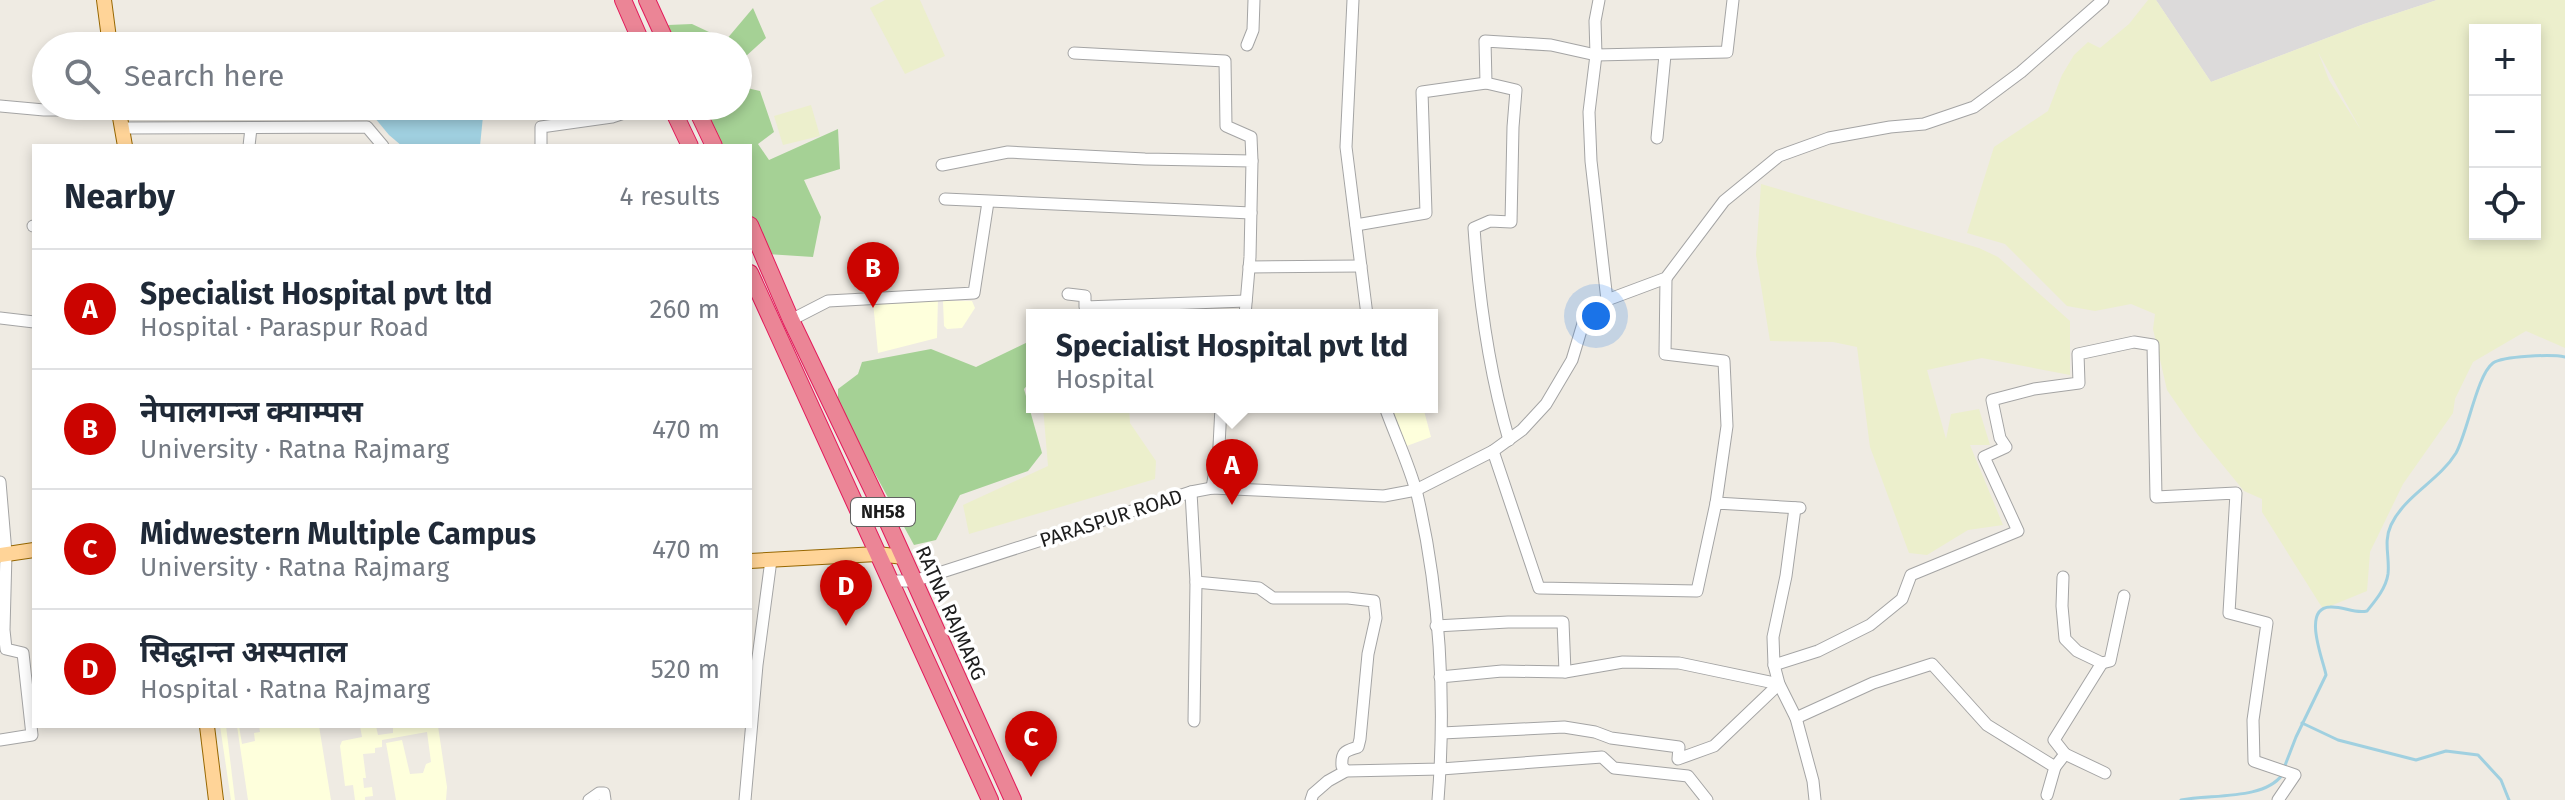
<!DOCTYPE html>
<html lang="en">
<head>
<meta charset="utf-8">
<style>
  :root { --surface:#fff; --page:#f2f2f3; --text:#1f2937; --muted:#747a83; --line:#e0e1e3; --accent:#cb0400 }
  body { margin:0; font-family:"Fira Sans","Noto Sans Devanagari",sans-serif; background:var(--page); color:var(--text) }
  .controls { position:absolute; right:24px; top:24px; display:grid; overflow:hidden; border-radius:0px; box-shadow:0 4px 12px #0003 }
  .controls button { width:72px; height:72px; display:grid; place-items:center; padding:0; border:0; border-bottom:2px solid var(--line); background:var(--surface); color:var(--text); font:40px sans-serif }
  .you { position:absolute; left:1596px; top:316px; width:28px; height:28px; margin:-20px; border:6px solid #fff; border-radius:50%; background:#1a73e8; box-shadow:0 0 0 12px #1a73e833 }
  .badge { display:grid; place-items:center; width:52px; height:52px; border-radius:50%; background:var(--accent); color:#fff; font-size:26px; font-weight:700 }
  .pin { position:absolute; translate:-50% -66px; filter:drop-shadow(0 2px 4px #0008) }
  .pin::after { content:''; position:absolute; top:42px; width:28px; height:24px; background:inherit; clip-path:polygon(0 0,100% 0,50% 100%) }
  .popup { position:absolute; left:1026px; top:309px; width:412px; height:104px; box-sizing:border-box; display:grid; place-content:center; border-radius:0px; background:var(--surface); filter:drop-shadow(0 2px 6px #0005); font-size:26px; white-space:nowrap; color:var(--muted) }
  .popup b { font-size:30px; color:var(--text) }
  .popup::after { content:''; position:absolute; left:50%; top:100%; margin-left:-16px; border:16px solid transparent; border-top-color:var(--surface) }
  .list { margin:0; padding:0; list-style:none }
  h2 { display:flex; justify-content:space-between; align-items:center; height:104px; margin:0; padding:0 32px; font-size:34px }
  h2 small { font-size:26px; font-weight:400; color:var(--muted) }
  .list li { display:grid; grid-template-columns:52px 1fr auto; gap:24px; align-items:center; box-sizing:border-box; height:120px; padding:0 32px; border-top:2px solid var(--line) }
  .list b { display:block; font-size:30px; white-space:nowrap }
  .list p { margin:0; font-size:26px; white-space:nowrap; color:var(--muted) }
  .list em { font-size:26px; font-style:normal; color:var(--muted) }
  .icon { flex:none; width:44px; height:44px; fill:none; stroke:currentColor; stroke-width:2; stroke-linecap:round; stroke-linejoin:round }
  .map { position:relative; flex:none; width:2565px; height:800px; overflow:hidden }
  .search { position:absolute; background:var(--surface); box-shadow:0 4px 12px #0003; left:32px; top:32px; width:720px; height:88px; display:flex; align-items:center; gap:20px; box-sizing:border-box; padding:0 28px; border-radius:44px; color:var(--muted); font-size:30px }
  .panel { position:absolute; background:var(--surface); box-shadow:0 4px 12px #0003; left:32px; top:144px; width:720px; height:584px; border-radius:0px }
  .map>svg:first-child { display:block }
  .residential { fill:#dcdada }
  .education { fill:#feffdc }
  .farmland { fill:#ecefcc; fill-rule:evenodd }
  .forest { fill:#a5d195 }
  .water { fill:#a0d0e0 }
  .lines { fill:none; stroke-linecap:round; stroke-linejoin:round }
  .stream { stroke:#a0d0e0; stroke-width:3 }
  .minor-casing { stroke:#a4a4a4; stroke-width:13 }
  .major-casing { stroke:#976700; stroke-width:16 }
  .highway-casing { stroke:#e31a5b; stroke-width:18 }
  .minor { stroke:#fff; stroke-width:11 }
  .major { stroke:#ffd498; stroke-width:14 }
  .highway { stroke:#eb8596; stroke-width:16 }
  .labels { text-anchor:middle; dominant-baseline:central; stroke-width:7; stroke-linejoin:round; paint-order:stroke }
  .shield { fill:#fff; stroke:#616161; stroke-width:2 }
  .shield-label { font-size:18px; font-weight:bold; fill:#1d1d1d }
  .street-label { font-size:20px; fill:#1d1d1d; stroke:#fff }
</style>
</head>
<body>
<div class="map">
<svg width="2565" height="800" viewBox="0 0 2565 800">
  <rect width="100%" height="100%" fill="#efebe3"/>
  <!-- residential -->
  <path class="residential" d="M2156,0h281l-73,24 -153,58z"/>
  <!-- education -->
  <g class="education">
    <path d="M938,297l-1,41 -59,15 -5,-51z"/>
    <path d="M943,301h29l3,7 -13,20 -15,1 -3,-3z"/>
    <path d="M1403,407h20l8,30 -27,10 -13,-36z"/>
    <path d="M220,726h6l9,74h-4z"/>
    <path d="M237,726h2l3,18 13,-3 -1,-8 6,-1 -1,-6h60l12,74h-83z"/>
    <path d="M360,726h16l2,9 15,-2v-7h45l9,61 -1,13h-50l-10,-57 16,-3 8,34 13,-1 3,-9 5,-2 -4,-30 -45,8v7l-7,1v5l-12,1 3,24h-3l1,10 8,-1 1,9 -8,1v3h-10l-2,-15 -8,1 -5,-40 2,-5 20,-4z"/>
  </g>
  <!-- farmland -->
  <g class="farmland">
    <path d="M885,0h35l25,56 -40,18 -35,-66z"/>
    <path d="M2148,0h8l55,82 153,-58 73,-24h128v348l-39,-17 -53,31 -18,37 -2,14 -50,71 -33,68 -3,39 -44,18 -61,-97v-13l-18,-8 -46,-56 -31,-45 -14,-61 2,-15 -24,-10 -36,7 -28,-5 -62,-62 -38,-11 27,-86 54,-36 14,-36 12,-20 14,-13 12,6 29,-24zM2475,30h60v204h-60zM2318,52l43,78 -32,-50z"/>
    <path d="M811,105l9,31 -37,9 -9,-29z"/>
    <path d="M1761,184l218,64 19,9 72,64v54l-88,-17 -55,12 19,69 5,-25 28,-5 11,36h-20l33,80 -35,5 -41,25 -18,-2 -39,-106 -13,-100 -24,-5 -63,-1 -14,-86z"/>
    <path d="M1043,407h86l1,16 26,38 -1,18 -186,55 -6,-29 85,-39z"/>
  </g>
  <!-- forest -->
  <g class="forest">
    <path d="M753,8l13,30 -21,19 -7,1v-12h-61l-9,-21 24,-1 34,16z"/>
    <path d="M738,86l22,5 14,41 -16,12 11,16 69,-31 2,40 -36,11 17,37 -8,40 -46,-3 -17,-39v-69h-30l-17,-40h35z"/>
    <path d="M1032,340v40l-8,9 18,64 -14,18 -68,24 -24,45 -22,5 -76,-139v-17l20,-15 4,-12 69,-13 45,18z"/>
  </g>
  <!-- water -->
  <path class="water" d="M365,106h119l-4,40h-78l-13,-11z"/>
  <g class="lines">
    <!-- stream -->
    <g class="stream">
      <path d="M2302,723l36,17 78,20 30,-9 32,4 23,25 8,20"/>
      <path d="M2284,768l12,-31 30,-62c-2,-13 -25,-67 4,-68 13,-1 24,7 37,4 9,-11 19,-23 21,-37 2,-17 -5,-32 3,-49 14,-30 48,-44 65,-72 12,-22 21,-78 37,-90 10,-7 59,-9 72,-6"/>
      <path d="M2181,800c30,-6 83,0 101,-25"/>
    </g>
    <!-- minor casing -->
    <g class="minor-casing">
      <g id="minor">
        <path d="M1353,0l-7,147 21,168"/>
        <path d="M1599,0l-4,21 1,34 131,-3 6,-52"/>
        <path d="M1247,45l6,-15 1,-30"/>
        <path d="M1074,53l151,8 1,65 25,11 1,24"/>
        <path d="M0,106l44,4h75"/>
        <path d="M122,128l245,-1 16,19"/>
        <path d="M1657,138l8,-83"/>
        <path d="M249,146l2,-18"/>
        <path d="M541,146v-19l71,-10 33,-11"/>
        <path d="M942,165l66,-13 137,7 107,2 -2,96 -5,58"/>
        <path d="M945,199l306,14"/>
        <path d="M1356,225l70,-12 -4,-121 64,-9"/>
        <path d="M33,226h1"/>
        <path d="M1249,267l112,-1"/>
        <path d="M1666,278l-1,76 59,7 3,65 -11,77"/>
        <path d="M1068,294l17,2v11l161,-6"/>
        <path d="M0,318l34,4"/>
        <path d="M791,320l37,-19 146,-8 14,-91"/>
        <path d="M1385,407c10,28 24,57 32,87 23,98 29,206 21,306"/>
        <path d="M1509,440c-20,-68 -30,-140 -35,-212l16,-7 21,1 2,-95 3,-37 -30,-7 -1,-42 66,4 45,10 -7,57 2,49 16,139"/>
        <path d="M1493,451l46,137 158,3 19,-88 84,5"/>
        <path d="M0,482l6,71 -2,77 2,19 17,4 9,82 -32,5"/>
        <path d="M1212,488l7,-42 2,-39"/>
        <path d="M1191,492l5,90 -2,139"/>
        <path d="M1795,508l-9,68 -13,61 1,28 5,19 17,34 17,63 2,19"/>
        <path d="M2063,577l-1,29 3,33 12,12 25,12 -48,77 11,14"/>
        <path d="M889,581h25l277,-89 21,-4 172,8 32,-6 77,-39 29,-21 24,-26 26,-44 13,-43 22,-17 59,-22 58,-77 55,-45 50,-18 61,-11 34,-3 50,-17 47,-35 82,-72"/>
        <path d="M1196,582l63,6 14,10h75l26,3 2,17 -8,36 -8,85 -2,8c-12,4 -17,4 -16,19l4,5"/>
        <path d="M1436,626l72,-4h55l2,50"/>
        <path d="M2102,663l8,-2 14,-65"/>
        <path d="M1774,665l44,-14 52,-26 32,-26 9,-24 107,-44 -34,-74 22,-10 -6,-9 -8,-38 42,-11 45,-6 -1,-29 56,-12 19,3 3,152 80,-4 -7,120 38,10 -14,97 1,41 41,14 -17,25"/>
        <path d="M1440,677l62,-6 63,1 58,-10 56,1 100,21 -65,62 -36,13 1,-12 -68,-9 -16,-6 -31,-5 -122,6"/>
        <path d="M1796,718l77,-35 59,-19 55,61 68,42 -8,28"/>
        <path d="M2055,767l10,-13 40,19"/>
        <path d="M589,800l10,-7h5l1,7"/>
        <path d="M745,800l12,-135 14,-105"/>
        <path d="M1311,800l2,-6 15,-13 18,-10 95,-2 161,-12 12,11 74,8 19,24"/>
      </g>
    </g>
    <!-- major casing -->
    <g class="major-casing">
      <g id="major">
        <path d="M104,0l6,46"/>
        <path d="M118,106l7,40"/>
        <path d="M0,555l34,-5"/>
        <path d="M750,561l127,-7 27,3"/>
        <path d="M207,726l9,74"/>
      </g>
    </g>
    <!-- highway casing -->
    <g class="highway-casing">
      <g id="highway">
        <path d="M623,0l20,46"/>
        <path d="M647,0l21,46"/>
        <path d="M671,106l19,40"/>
        <path d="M695,106l19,40"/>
        <path d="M750,225l41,95 93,194 129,286"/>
        <path d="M750,273l240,527"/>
      </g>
    </g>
    <!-- minor -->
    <use href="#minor" class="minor"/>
    <!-- major -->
    <use href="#major" class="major"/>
    <!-- highway -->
    <use href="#highway" class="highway"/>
  </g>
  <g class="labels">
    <!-- shield labels -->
    <rect class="shield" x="851" y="498" width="64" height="28" rx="6"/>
    <g class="shield-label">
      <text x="883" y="512">NH58</text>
    </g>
    <!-- street labels -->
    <g class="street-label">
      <text transform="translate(1111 518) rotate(-18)">PARASPUR ROAD</text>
      <text transform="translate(951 613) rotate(66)">RATNA RAJMARG</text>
    </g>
  </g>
</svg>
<div class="controls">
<button>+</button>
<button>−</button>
<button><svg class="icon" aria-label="locate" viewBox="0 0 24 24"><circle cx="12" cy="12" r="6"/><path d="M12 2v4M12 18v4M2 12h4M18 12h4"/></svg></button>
</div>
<div class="you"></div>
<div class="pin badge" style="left:1232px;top:505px">A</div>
<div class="popup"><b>Specialist Hospital pvt ltd</b>Hospital</div>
<div class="pin badge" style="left:873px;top:308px">B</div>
<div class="pin badge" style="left:1031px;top:777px">C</div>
<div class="pin badge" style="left:846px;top:626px">D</div>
<div class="search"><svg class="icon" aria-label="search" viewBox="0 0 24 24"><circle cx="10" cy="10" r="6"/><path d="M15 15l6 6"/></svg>Search here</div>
<section class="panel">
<h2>Nearby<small>4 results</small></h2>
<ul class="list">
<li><span class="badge">A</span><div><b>Specialist Hospital pvt ltd</b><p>Hospital · Paraspur Road</p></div><em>260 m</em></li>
<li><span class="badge">B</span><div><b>नेपालगन्ज क्याम्पस</b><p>University · Ratna Rajmarg</p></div><em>470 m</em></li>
<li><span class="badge">C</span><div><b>Midwestern Multiple Campus</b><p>University · Ratna Rajmarg</p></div><em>470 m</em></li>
<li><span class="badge">D</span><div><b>सिद्धान्त अस्पताल</b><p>Hospital · Ratna Rajmarg</p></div><em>520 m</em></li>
</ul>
</section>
</div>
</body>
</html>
